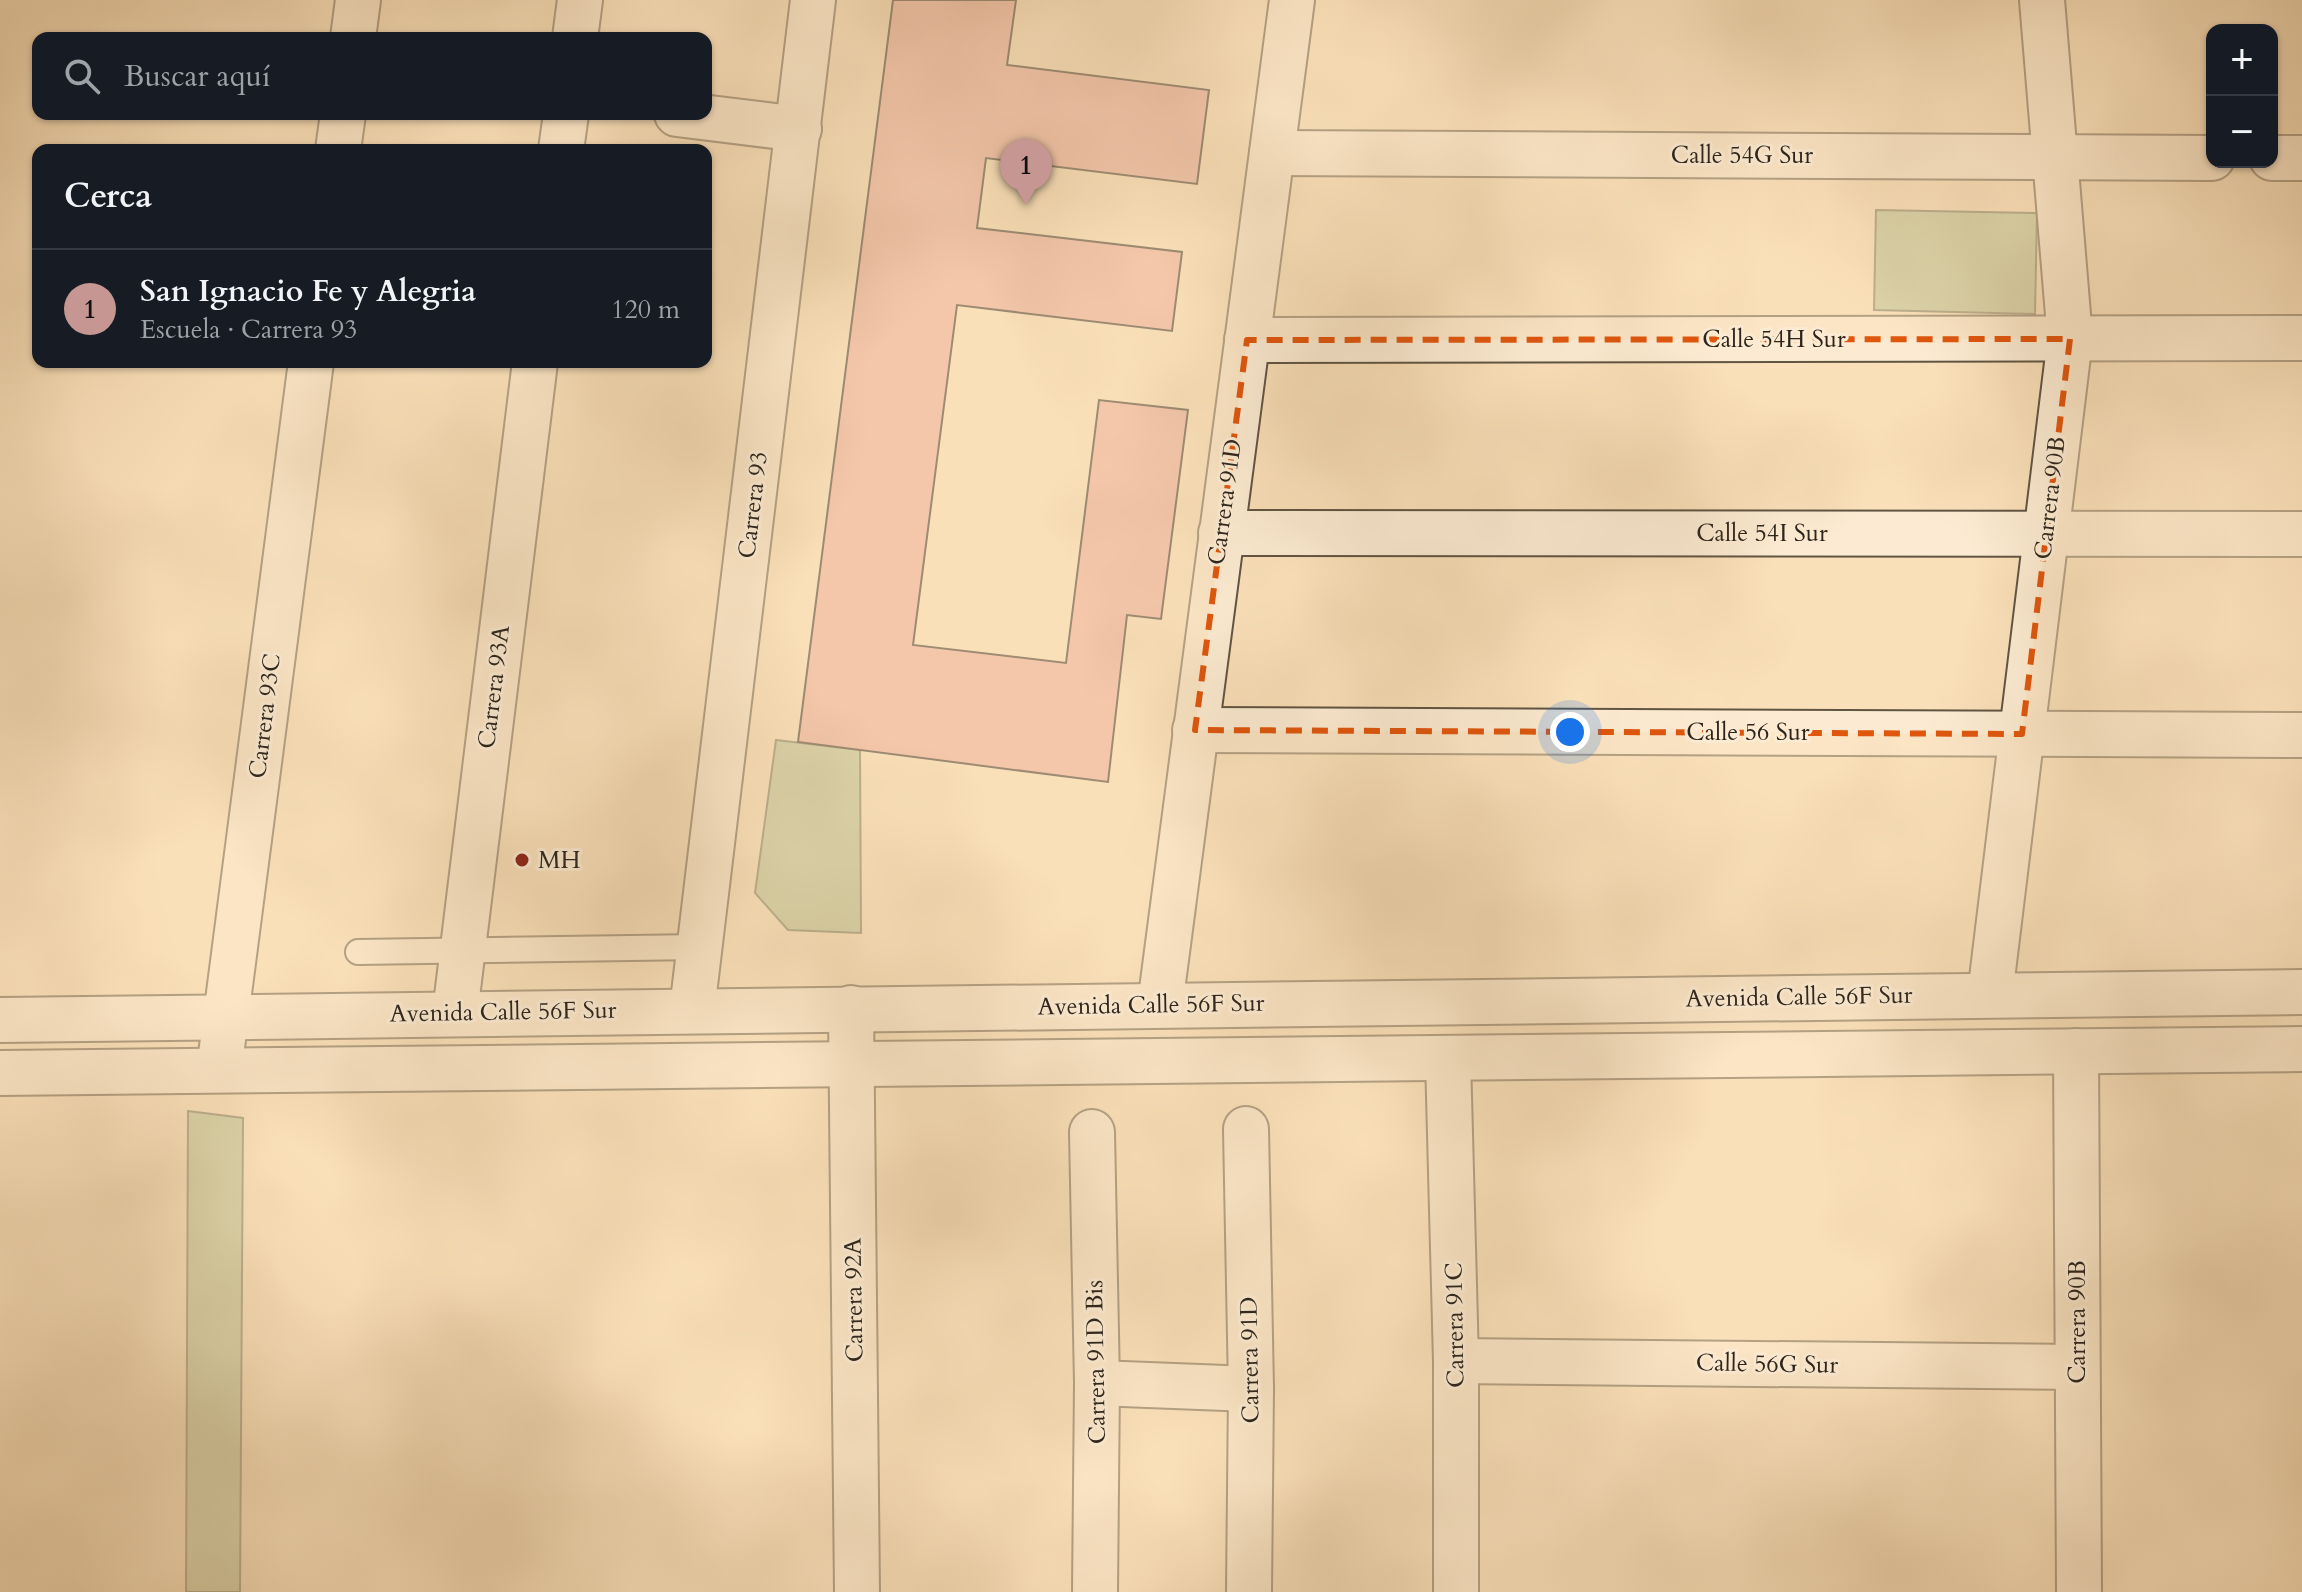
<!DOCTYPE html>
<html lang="es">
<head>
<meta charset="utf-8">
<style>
  :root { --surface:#171b24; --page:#20242c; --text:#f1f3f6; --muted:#9ea1a6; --line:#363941; --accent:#c59692 }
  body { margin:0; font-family:Cardo,serif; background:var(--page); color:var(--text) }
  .controls { position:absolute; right:24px; top:24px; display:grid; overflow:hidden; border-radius:16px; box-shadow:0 2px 6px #0004 }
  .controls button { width:72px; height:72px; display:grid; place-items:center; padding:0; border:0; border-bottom:2px solid var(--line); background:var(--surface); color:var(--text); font:40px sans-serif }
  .you { position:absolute; left:1570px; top:732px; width:28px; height:28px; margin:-20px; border:6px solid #fff; border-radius:50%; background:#1a73e8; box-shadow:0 0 0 12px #1a73e833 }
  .badge { display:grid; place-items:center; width:52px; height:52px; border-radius:50%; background:var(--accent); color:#111; font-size:26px; font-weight:700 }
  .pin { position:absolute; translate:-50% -66px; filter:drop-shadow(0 2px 4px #0008) }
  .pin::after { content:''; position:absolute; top:42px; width:28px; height:24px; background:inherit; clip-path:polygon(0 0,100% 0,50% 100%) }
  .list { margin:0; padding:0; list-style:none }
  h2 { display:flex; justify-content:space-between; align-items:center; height:104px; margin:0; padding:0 32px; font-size:34px }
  h2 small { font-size:26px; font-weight:400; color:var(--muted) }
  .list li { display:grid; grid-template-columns:52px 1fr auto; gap:24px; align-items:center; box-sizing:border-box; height:120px; padding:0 32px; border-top:2px solid var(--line) }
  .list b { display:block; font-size:30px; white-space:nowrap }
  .list p { margin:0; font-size:26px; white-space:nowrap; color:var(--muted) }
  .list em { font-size:26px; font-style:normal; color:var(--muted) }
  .icon { flex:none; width:44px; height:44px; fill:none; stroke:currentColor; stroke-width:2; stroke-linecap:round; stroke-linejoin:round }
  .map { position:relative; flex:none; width:2302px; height:1592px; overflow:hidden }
  .search { position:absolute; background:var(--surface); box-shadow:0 2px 6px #0004; left:32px; top:32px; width:680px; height:88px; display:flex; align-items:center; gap:20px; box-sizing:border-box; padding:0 28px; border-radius:16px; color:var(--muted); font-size:30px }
  .panel { position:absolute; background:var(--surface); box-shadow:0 2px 6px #0004; left:32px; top:144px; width:680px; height:224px; border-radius:16px }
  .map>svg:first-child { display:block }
  .green { fill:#b8c394; stroke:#727458; stroke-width:2 }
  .building { fill:#eda999; stroke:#2d251c; stroke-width:2 }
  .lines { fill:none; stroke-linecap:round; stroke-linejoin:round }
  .service-casing { stroke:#605443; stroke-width:28 }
  .minor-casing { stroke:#605443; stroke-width:48 }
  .tertiary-casing { stroke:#605443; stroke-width:48 }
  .service { stroke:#fcebd2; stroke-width:24 }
  .minor { stroke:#fcebd2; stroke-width:44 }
  .tertiary { stroke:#fcebd2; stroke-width:44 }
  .marked { fill:none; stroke:#df560d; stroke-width:6; stroke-dasharray:16 10; stroke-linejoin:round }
  .poi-dot { fill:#8f2418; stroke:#fcebd2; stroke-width:3 }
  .labels { text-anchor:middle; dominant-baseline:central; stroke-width:6; stroke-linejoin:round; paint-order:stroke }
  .street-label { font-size:24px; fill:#2d251c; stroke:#fcebd2 }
  .poi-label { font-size:24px; fill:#2d251c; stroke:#fcebd2; text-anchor:start }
</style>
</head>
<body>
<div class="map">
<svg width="2302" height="1592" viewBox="0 0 2302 1592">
  <rect width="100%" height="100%" fill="#fae0b9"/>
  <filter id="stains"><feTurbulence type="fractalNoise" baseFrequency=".0025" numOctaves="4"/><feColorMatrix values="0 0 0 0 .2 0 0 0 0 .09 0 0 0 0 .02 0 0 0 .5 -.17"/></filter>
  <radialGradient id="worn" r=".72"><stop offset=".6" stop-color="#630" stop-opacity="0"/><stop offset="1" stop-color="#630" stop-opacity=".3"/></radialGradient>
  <!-- green -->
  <g class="green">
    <path d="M1876,210l161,3 -2,101 -161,-4z"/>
    <path d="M776,740l84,10 1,183 -73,-3 -33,-37z"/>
    <path d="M188,1111l55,7 -3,474h-54z"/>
  </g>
  <!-- building -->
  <path class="building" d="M893,0h123l-9,65 202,25 -12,94 -211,-26 -9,70 205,24 -10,79 -215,-26 -44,340 153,18 33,-263 89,10 -27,209 -34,-4 -19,167 -310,-40z"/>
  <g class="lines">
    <!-- service casing -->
    <g class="service-casing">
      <path id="service" d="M358,952l342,-5"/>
    </g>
    <!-- minor casing -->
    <g class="minor-casing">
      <g id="minor">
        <path d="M353,38l5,-38"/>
        <path d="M575,38l5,-38"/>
        <path d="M677,114l122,15"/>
        <path d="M338,150l5,-36"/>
        <path d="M561,150l5,-36"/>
        <path d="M1272,153l940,5"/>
        <path d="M2272,158h30"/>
        <path d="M1247,340l1055,-2"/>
        <path d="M1221,533l1081,1"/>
        <path d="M1195,730l1107,5"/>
        <path d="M1990,995l80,-656 -28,-339"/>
        <path d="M1160,1005l132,-1005"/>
        <path d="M851,1008l6,584"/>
        <path d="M692,1010l121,-1010"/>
        <path d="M455,1013l80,-651"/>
        <path d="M2076,1051l3,541"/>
        <path d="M1448,1058l8,303v231"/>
        <path d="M219,1070l92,-708"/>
        <path d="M1246,1129l5,260 -2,203"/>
        <path d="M1092,1132l5,251 -2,209"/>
        <path d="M1456,1361l621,6"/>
        <path d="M1097,1383l154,6"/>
      </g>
    </g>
    <!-- tertiary casing -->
    <g class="tertiary-casing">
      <g id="tertiary">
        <path d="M0,1020l2302,-28"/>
        <path d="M0,1073l2302,-24"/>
      </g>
    </g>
    <!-- service -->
    <use href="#service" class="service"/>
    <!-- minor -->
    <use href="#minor" class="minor"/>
    <!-- tertiary -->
    <use href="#tertiary" class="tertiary"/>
  </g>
  <!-- marked area -->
  <path d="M0 0H2302V1592H0ZM2070,339l-48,395 -827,-4 52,-390z" fill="#fae0b9" fill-opacity=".55" fill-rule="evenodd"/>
  <path class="marked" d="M2070,339l-48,395 -827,-4 52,-390z"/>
  <!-- markers -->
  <circle class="poi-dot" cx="522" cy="860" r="8"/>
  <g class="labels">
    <!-- street labels -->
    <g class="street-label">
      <text x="1742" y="155">Calle 54G Sur</text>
      <text x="1774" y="339">Calle 54H Sur</text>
      <text transform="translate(2050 498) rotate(-83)">Carrera 90B</text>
      <text transform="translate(1225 502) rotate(-82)">Carrera 91D</text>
      <text transform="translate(753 505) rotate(-83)">Carrera 93</text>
      <text x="1762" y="533">Calle 54I Sur</text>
      <text transform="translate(494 687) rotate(-83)">Carrera 93A</text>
      <text transform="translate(265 716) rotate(-83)">Carrera 93C</text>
      <text x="1748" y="732">Calle 56 Sur</text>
      <text transform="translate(1799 997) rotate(-1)">Avenida Calle 56F Sur</text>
      <text transform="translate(1151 1005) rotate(-1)">Avenida Calle 56F Sur</text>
      <text transform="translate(503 1012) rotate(-1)">Avenida Calle 56F Sur</text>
      <text transform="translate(854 1300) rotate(-91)">Carrera 92A</text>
      <text transform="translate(2077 1322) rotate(-90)">Carrera 90B</text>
      <text transform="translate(1455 1325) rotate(-91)">Carrera 91C</text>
      <text transform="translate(1250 1360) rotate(-91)">Carrera 91D</text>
      <text transform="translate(1096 1362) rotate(-91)">Carrera 91D Bis</text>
      <text transform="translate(1767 1364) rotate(1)">Calle 56G Sur</text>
    </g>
    <!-- poi labels -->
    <g class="poi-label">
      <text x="538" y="860">MH</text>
    </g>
  </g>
  <rect width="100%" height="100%" filter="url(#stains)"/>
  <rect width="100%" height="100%" fill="url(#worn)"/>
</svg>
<div class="controls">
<button>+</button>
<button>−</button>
</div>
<div class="you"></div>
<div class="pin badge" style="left:1026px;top:205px">1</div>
<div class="search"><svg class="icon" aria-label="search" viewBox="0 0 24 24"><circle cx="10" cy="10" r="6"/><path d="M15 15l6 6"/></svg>Buscar aquí</div>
<section class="panel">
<h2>Cerca<small></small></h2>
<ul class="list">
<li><span class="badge">1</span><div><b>San Ignacio Fe y Alegria</b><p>Escuela · Carrera 93</p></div><em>120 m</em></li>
</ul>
</section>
</div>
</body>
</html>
